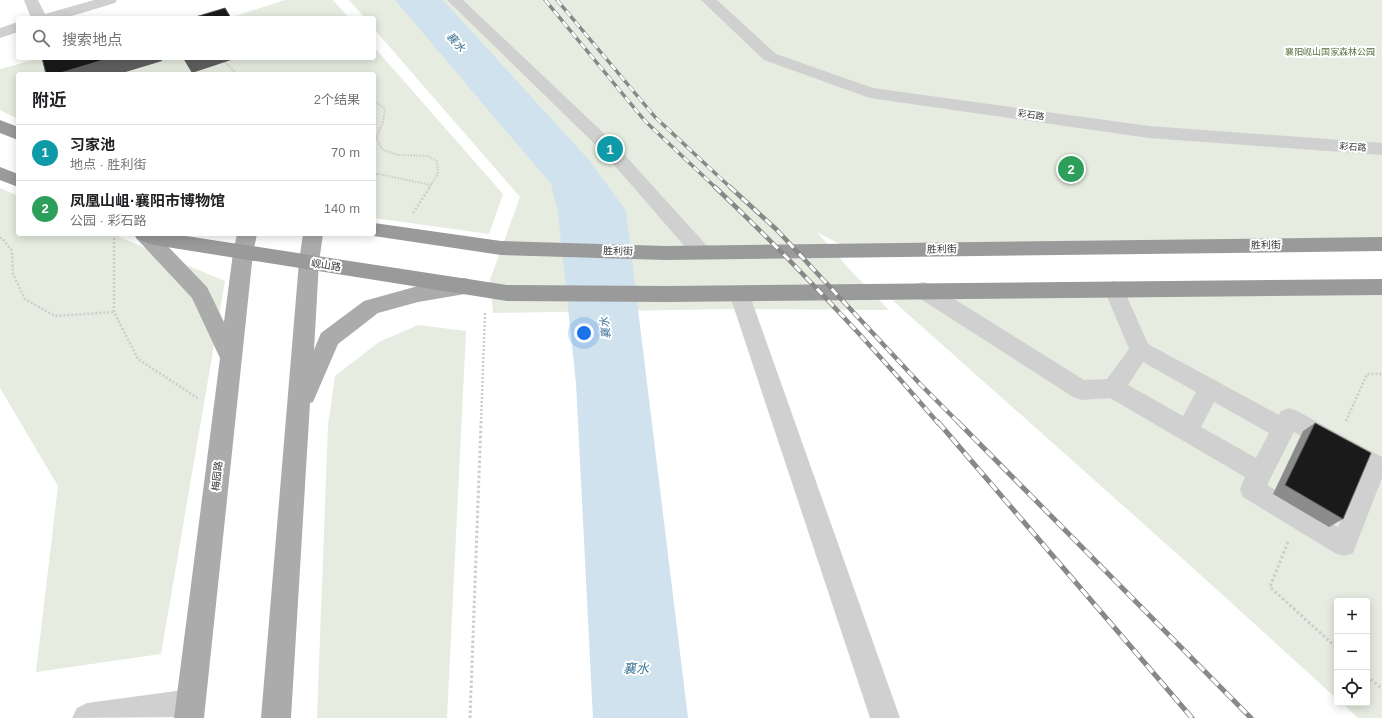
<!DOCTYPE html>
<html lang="zh">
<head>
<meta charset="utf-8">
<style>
  :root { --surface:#fff; --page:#f2f2f2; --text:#202124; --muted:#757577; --line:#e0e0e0; --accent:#111827 }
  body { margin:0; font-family:Helvetica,"Noto Sans SC",sans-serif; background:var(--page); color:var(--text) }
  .controls { position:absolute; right:12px; bottom:12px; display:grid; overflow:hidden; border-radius:4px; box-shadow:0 2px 10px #0003 }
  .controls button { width:36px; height:36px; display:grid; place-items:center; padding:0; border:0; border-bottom:1px solid var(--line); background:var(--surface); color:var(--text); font:20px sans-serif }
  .you { position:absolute; left:584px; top:333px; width:14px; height:14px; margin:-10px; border:3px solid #fff; border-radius:50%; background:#1a73e8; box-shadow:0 0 0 6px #1a73e833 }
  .badge { display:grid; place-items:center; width:26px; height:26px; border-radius:50%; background:var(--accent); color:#fff; font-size:13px; font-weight:700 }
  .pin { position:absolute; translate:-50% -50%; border:2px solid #fff; box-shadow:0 1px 4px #0006 }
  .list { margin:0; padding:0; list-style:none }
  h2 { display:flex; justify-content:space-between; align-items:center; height:52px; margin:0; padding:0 16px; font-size:17px }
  h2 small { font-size:13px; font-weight:400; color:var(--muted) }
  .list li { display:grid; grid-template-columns:26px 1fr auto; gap:12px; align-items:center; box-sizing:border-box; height:56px; padding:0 16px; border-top:1px solid var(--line) }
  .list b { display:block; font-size:15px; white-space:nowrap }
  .list p { margin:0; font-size:13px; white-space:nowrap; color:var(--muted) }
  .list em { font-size:13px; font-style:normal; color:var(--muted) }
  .icon { flex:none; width:22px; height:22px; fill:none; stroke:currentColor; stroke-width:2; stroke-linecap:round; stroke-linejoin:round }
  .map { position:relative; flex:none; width:1382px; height:718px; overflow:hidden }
  .search { position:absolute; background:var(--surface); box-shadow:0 2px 10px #0003; left:16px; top:16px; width:360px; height:44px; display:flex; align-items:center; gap:10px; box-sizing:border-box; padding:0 14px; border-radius:4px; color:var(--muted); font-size:15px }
  .panel { position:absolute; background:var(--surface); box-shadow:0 2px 10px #0003; left:16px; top:72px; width:360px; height:164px; border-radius:4px }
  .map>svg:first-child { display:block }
  .green { fill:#e6ecdf }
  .water { fill:#cfe2ee }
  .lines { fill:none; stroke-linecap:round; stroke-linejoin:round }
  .path-far2 { stroke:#cdcdcd; stroke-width:2; stroke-dasharray:1.5 1.5; stroke-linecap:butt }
  .path-far1 { stroke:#cdcdcd; stroke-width:2.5; stroke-dasharray:2 2; stroke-linecap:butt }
  .path { stroke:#cdcdcd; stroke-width:3; stroke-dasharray:2.5 2.5; stroke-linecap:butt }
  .minor { fill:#d0d0d0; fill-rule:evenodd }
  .major { fill:#ababab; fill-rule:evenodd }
  .highway { fill:#9a9a9a; fill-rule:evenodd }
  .rail-far2-casing { stroke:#888; stroke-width:3.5 }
  .rail-far1-casing { stroke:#888; stroke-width:4.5 }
  .rail-casing { stroke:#888; stroke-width:5 }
  .rail-far2 { stroke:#fff; stroke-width:2.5; stroke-dasharray:7; stroke-linecap:butt }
  .rail-far1 { stroke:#fff; stroke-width:3; stroke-dasharray:8; stroke-linecap:butt }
  .rail { stroke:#fff; stroke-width:3.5; stroke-dasharray:10; stroke-linecap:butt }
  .wall { fill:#8c8c8c }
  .shaded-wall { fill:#5f5f5f }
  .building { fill:#1a1a1a; stroke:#5f5f5f }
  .labels { text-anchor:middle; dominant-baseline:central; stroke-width:4; stroke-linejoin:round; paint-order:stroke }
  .far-park-label { font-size:9px; fill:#56703f; stroke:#fff }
  .far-street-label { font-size:9px; fill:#333; stroke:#fff }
  .street-label { font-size:10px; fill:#333; stroke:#fff }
  .water-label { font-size:11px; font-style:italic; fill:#3f7597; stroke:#fff }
  .near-water-label { font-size:13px; font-style:italic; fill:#3f7597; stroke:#fff }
</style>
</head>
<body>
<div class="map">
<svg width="1382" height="718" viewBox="0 0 1382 718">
  <rect width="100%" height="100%" fill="#fff"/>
  <!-- green -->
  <g class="green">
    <path d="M285,0h48l16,18h-120z"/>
    <path d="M349,0h1033v244l-531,6 -34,-18 34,39 38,39 -155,-1 -241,4 -3,-33 30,-83 -146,-168v-11h-9z"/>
    <path d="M374,47l129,147 -14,40 -115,-16v-144h-356v45l-18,-9v-41l41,-11h333z"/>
    <path d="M0,188l18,8v38h94l113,47 -64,373 -125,18 22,-186 -58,-98z"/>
    <path d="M1382,287v431h-24l-16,-15h25v-102h-30v98l-144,-131 -311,-277z"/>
    <path d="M418,325l48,6 -19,387h-130l11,-293 7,-49 44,-34z"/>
  </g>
  <!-- water -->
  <path class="water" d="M395,0h48l146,160 37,51 62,507h-95l-17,-335 -18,-170 -7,-29z"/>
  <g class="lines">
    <!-- path-far2 -->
    <g class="path-far2">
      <path d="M225,62l12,12"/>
      <path d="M374,100l11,9 -2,13 -7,16 7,12 15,5 30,1 9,5 1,13 -7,11"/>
      <path d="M374,173l57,12 -2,3"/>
      <path d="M374,177l3,-3"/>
    </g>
    <!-- path-far1 -->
    <g class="path-far1">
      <path d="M413,213l17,-26"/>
      <path d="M114,234v78l24,47 61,40"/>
      <path d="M0,238h2l10,13 1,23 12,25 30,17 59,-4"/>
      <path d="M1346,421l21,-47h15"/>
      <path d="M481,423l4,-110"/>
    </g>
    <!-- path -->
    <g class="path">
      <path d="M1288,542l-18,45 67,61"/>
      <path d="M1367,676l15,13"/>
      <path d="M470,718l11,-296"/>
    </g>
    <!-- minor -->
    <g class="minor">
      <path d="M24,0h14l7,14 49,-14h23l-2,3 -50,15h-34z"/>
      <path d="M447,0h16l151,143 94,104 3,5 -3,5 -7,2 -7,-2 -92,-106z"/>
      <path d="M701,0h16l59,54 97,34 276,38 233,17v12l-233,-17 -279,-40 -106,-38z"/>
      <path d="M18,22v10l-18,6v-10z"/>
      <path d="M1114,281l7,2 27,61 131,71 2,-4 8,-3 8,3 85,46v21l-29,75 -9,3 -9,-3 -92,-56 -3,-8 5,-12 -135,-79 -29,2 -8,-3 -157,-101 -3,-6 3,-6 7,-2 7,2 154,96 23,-1 22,-30 -25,-60 3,-6zM1143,362l53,30 -13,24 -55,-31zM1214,402l55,31 -13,25 -55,-31zM1294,432l67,38 -23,57 -71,-42z"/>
      <path d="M739,285l7,2 3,6 151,425h-30l-141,-425 3,-6z"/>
      <path d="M191,689l10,4 4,10 -4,10 -10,4 -119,1 5,-10 10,-5z"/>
    </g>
    <!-- major -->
    <g class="major">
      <path d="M134,234h22l51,53 17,35 9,-69 4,-19h20l-4,19 -49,465h-30l46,-360 -28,-60 -55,-59z"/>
      <path d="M303,234h20l-4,28 -5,88 7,-17 43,-32 54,-15 47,-8 7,2 3,6 -3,6 -7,2 -47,8 -40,11 -40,31 -22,51 -3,7 -3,1 -19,315h-30l38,-456z"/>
    </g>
    <!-- highway -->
    <g class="highway">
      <path d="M0,120l18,7v13l-18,-7z"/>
      <path d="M0,167l18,7v13l-18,-7z"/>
      <path d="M374,223l127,18 165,5 716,-9v14l-716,9 -165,-5 -134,-20 7,-1z"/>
      <path d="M134,234h39l334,51 160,1 715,-7v16l-715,7 -160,-1 -353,-56 -17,-6z"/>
    </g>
    <!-- rail-far2 casing -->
    <g class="rail-far2-casing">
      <g id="rail-far2">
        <path d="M545,0l100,121 71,67"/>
        <path d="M557,0l98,117 76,71"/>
      </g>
    </g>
    <!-- rail-far1 casing -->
    <g class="rail-far1-casing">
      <g id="rail-far1">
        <path d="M715,187c78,74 153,154 223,236"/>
        <path d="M730,187l47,43 144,155 38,38"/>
      </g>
    </g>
    <!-- rail casing -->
    <g class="rail-casing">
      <g id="rail">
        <path d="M938,422l254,296"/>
        <path d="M958,422l293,296"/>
      </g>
    </g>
    <!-- rail-far2 -->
    <use href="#rail-far2" class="rail-far2"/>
    <!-- rail-far1 -->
    <use href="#rail-far1" class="rail-far1"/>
    <!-- rail -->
    <use href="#rail" class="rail"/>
  </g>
  <!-- wall -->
  <path class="wall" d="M1315,423l28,96 -14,8 -56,-33 30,-63z"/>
  <!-- shaded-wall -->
  <g class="shaded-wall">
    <path d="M110,58h51l1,3 -43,13h-62z"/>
    <path d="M183,58h54l-45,15z"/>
  </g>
  <!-- building -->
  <g class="building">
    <path d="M225,8l6,10h-39z"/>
    <path d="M42,58h68l-53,16h-11z"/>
    <path d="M1315,423l56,30 -28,66 -58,-34z"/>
  </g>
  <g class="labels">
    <!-- far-park labels -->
    <g class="far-park-label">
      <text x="1330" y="52">襄阳岘山国家森林公园</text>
    </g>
    <!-- far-street labels -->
    <g class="far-street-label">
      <text transform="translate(1031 115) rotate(8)">彩石路</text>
      <text transform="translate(1353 147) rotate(4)">彩石路</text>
    </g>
    <!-- street labels -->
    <g class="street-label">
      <text transform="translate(1266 245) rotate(-1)">胜利街</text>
      <text transform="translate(942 249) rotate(-1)">胜利街</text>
      <text transform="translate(618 251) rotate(1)">胜利街</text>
      <text transform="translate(326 265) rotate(8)">岘山路</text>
      <text transform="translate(217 476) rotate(-83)">梅园路</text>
    </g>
    <!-- water labels -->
    <g class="water-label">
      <text transform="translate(456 42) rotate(49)">襄水</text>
      <text transform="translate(605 328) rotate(-96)">襄水</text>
    </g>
    <!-- near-water labels -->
    <g class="near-water-label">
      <text x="636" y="668">襄水</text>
    </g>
  </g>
</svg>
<div class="controls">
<button>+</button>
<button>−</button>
<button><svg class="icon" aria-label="locate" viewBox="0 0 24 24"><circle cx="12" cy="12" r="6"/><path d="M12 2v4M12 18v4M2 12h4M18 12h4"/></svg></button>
</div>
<div class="you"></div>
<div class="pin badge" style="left:610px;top:149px;background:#0f9aa8">1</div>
<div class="pin badge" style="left:1071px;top:169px;background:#2e9e5b">2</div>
<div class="search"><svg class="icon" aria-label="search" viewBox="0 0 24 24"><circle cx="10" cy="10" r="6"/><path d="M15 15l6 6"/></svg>搜索地点</div>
<section class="panel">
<h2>附近<small>2个结果</small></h2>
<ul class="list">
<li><span class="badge" style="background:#0f9aa8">1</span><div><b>习家池</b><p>地点 · 胜利街</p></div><em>70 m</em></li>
<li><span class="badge" style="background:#2e9e5b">2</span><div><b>凤凰山岨·襄阳市博物馆</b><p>公园 · 彩石路</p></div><em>140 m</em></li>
</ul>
</section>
</div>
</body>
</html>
